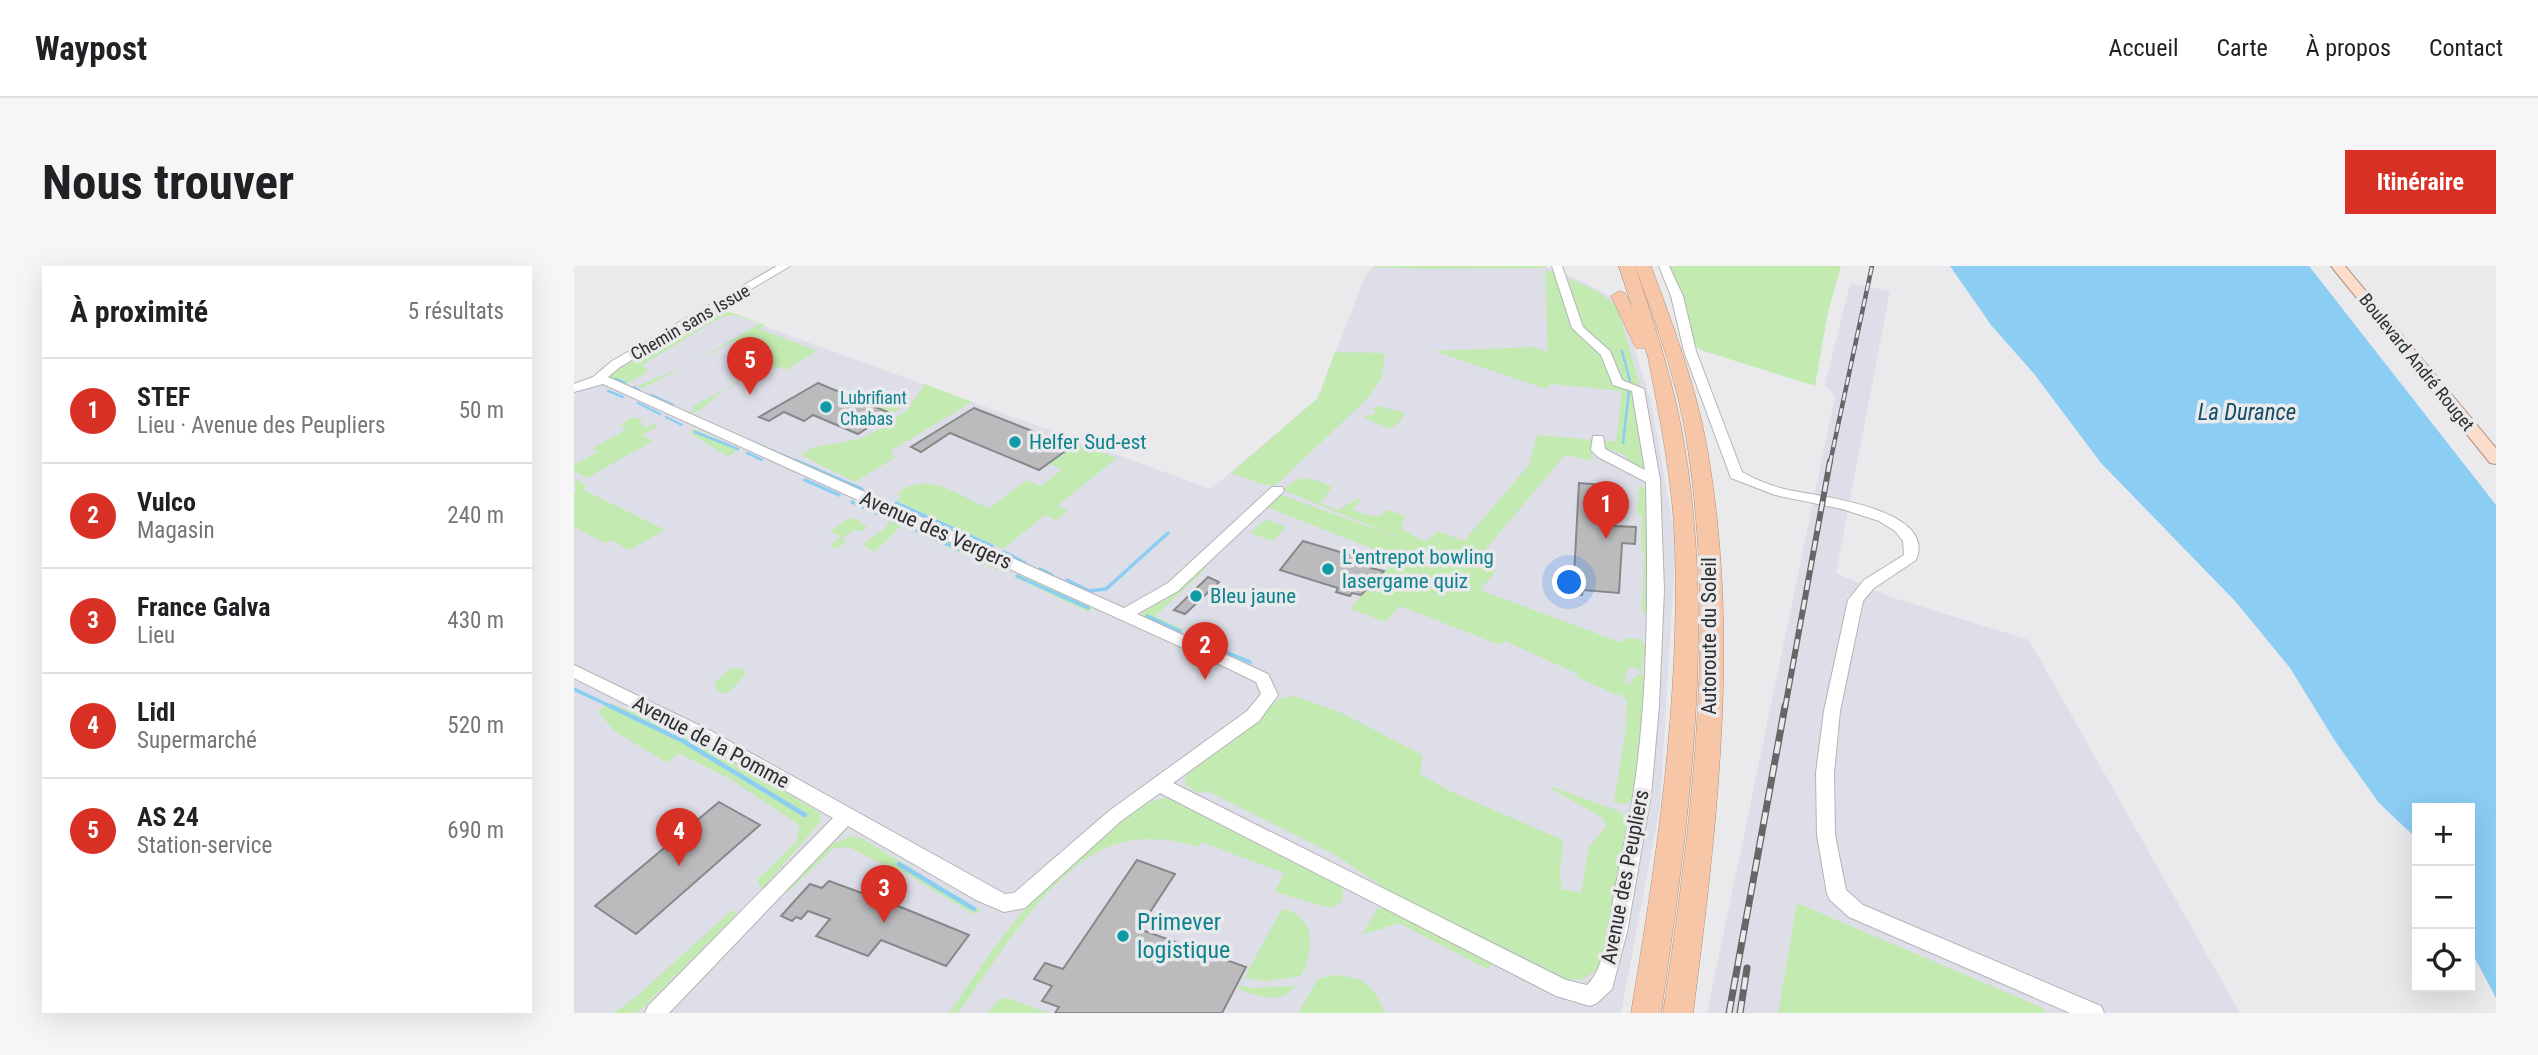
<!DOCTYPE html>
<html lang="fr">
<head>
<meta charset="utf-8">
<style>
  :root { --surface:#fff; --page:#f6f6f6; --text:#202124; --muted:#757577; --line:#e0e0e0; --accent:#d93025 }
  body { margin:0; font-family:"Roboto Condensed",sans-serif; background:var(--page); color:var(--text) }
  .controls { position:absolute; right:21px; bottom:21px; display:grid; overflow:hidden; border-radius:0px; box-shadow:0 7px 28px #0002 }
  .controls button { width:63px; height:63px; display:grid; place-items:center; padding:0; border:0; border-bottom:2px solid var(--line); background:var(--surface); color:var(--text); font:35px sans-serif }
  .you { position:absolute; left:996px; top:317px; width:24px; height:24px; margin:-18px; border:5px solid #fff; border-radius:50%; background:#1a73e8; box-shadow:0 0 0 10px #1a73e833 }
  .badge { display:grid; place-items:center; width:46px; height:46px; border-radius:50%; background:var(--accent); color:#fff; font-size:23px; font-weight:700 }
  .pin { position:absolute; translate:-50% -58px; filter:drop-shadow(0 2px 4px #0008) }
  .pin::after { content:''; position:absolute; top:37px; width:24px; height:21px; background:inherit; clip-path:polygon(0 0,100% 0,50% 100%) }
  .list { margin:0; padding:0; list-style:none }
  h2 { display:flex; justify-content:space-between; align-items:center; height:91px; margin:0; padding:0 28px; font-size:30px }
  h2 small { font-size:23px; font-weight:400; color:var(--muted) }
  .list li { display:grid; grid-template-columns:46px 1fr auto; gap:21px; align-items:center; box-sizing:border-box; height:105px; padding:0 28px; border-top:2px solid var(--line) }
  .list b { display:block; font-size:26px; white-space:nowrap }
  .list p { margin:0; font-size:23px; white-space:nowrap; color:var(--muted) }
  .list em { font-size:23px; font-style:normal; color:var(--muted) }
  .icon { flex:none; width:38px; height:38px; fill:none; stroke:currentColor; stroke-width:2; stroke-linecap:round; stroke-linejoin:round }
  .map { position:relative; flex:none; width:1922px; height:747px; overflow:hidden; border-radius:0px }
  header { display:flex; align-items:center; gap:42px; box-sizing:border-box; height:98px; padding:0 35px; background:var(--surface); border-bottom:2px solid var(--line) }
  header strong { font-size:33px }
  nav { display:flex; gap:38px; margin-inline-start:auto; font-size:24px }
  .intro { display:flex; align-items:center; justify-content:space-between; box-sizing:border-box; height:168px; padding:0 42px }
  h1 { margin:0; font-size:49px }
  .button { padding:18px 32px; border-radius:0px; background:var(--accent); color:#fff; font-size:24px; font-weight:700 }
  main { display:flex; gap:42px; padding:0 42px }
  aside { flex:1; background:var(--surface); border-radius:0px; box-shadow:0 7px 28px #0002 }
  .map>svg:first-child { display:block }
  .built { fill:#dedee9 }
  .green { fill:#c2eab1 }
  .water { fill:#8bcdf3 }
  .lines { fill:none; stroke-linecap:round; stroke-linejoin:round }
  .stream-far2 { stroke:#8bcdf3; stroke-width:2.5 }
  .stream-far1 { stroke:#8bcdf3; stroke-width:3.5 }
  .stream { stroke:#8bcdf3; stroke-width:4.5 }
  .building { fill:#bbbbbe; stroke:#88888b; stroke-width:2 }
  .minor-casing { stroke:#b4b4b7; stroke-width:2 }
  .major-casing { stroke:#b0917c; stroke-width:2 }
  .highway-casing { stroke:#b0917c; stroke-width:1 }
  .minor { fill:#fff; fill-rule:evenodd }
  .major { fill:#faddca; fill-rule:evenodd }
  .highway { fill:#f6c6a6; fill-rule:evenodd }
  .rail-far2-casing { stroke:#666668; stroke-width:4.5 }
  .rail-far1-casing { stroke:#666668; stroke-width:6 }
  .rail-casing { stroke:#666668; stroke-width:7 }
  .rail-far2 { stroke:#eaeaed; stroke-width:2.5; stroke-dasharray:8; stroke-linecap:butt }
  .rail-far1 { stroke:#eaeaed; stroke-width:3.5; stroke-dasharray:10; stroke-linecap:butt }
  .rail { stroke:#eaeaed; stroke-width:4.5; stroke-dasharray:12; stroke-linecap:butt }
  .culture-dot { fill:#0f9aa8; stroke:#eaeaed; stroke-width:2.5 }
  .labels { text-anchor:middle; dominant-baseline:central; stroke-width:7; stroke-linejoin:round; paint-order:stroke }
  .far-street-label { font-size:18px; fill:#2e2e2f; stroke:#eaeaed }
  .far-culture-label { font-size:18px; fill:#0d838f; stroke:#eaeaed; text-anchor:start }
  .culture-label { font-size:21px; fill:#0d838f; stroke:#eaeaed; text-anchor:start }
  .street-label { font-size:21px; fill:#2e2e2f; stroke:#eaeaed }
  .water-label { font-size:23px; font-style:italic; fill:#184d66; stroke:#eaeaed }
  .near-culture-label { font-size:24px; fill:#0d838f; stroke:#eaeaed; text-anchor:start }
</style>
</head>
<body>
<header>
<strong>Waypost</strong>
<nav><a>Accueil</a><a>Carte</a><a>À propos</a><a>Contact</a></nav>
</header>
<div class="intro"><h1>Nous trouver</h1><a class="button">Itinéraire</a></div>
<main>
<aside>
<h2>À proximité<small>5 résultats</small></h2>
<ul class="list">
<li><span class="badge">1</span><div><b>STEF</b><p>Lieu · Avenue des Peupliers</p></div><em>50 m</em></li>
<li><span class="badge">2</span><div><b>Vulco</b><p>Magasin</p></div><em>240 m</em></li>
<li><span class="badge">3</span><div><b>France Galva</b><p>Lieu</p></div><em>430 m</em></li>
<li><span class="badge">4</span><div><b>Lidl</b><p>Supermarché</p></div><em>520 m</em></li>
<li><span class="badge">5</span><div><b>AS 24</b><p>Station-service</p></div><em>690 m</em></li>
</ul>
</aside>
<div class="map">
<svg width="1922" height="747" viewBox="0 0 1922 747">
  <rect width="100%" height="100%" fill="#eaeaed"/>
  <!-- built -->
  <g class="built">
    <path d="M801,0h170l37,15 28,15 11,10 30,95 25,142 -16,263 -39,207h-1047v-621l143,-83 494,180 107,-91 48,-124z"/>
    <path d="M1276,18l40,7 -54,282 55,24 138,43 211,373h-533l128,-617 -10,-11z"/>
  </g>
  <!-- green -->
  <g class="green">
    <path d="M801,0h170v2l-123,1 -41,-2 -10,2z"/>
    <path d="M1096,0h171l-13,46 -13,74 -111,-35 -11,-6z"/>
    <path d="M971,4l13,5 17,52 29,28 6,24 6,5 18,4 14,84 -12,-3 -11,-14 -19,-7 -1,-7h11l6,-50 -72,-7 -2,4h-5l-109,-37 100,-4 14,5z"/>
    <path d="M994,12l31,14 18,15 24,82 -6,-5 -14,-3 -38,-49 -11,-30z"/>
    <path d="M151,44l40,15 -5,4 57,22 -31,19c-4,-2 -8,-3 -11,-3 -7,0 -50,22 -56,27 -9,6 -17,19 -32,20l8,-5 -3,-2 79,-43 -3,-9 -34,-14 -91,47 -6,-2 49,-20 74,-42 -26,-9 -13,2 -79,48 5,4 -1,4 -24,13 -11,-8 1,-5 7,-4 97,-57z"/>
    <path d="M761,86l50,1 -3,24 -14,21 -92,87h-11l-34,-12 87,-75z"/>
    <path d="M351,118l47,18 -80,48 -1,4 5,3 -41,25 -54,-27 13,-8 46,-8 22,-11 26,-19z"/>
    <path d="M307,125l20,6 2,6 -4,7 -9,3 -30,-12z"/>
    <path d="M804,140l27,7 -6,10 -10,6 -24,-11 2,-4 4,2 5,-4 -4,-3z"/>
    <path d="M59,151l10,4 -3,3 6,4 6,-4 6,2 -16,9 11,6 -66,37 -13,-7v-9l3,1 20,-11 -4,-4 34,-19 -7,-4z"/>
    <path d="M120,163l46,20 -13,7 -35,-21 -1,-4z"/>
    <path d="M963,169l57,5 -3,21 -26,-6 -90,107 21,9 -16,19 140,52 8,-4 12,1 6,7 -4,22 2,4 -15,-6 -6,17 8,1 -1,-3 11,-8 3,3c0,23 -3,115 -16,128l-14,-1 11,-68 2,-34 -7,-9 -1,4 -44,-20 3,-2 -73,-33 -5,4 -100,-39 -15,16 -34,-13 10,-14 37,-36 -131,-52 15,-12 123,45 -122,-50c20,-18 26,-12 49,-3l-12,16 18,7 19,-11 4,1 -9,10 20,6h7l9,-6 17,6 -4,12 20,12 6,1 11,-10 26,10 65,-76z"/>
    <path d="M503,178l40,14 -60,48 11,5 -12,9 -11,-5 -42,34 -106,-48 4,-4 -3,-4c29,-24 60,3 91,15l38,-28 14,6 22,-17 -14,-5z"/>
    <path d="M0,212l13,8 -5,3 83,41 -36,20 -18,-10 -6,3 -31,-16v-34l2,-2z"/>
    <path d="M1065,218l8,8 4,117 -9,6 2,-64 -3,-1 1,-35 -5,-1z"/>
    <path d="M281,252l12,9 -7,5 -5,-3 -13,10 5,3 -12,7 -5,-4 11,-8 -11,-6 17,-11z"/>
    <path d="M318,252l12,5 -29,29 -13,-7 23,-17z"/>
    <path d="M695,254l17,7 -13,14 -23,-8 12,-11z"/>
    <path d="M348,263l78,36 -3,5 -84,-39z"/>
    <path d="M629,300l5,1 -53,49 28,13 -6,5 -35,-19v-4z"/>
    <path d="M444,308l73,31 2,3 -5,4 -74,-35z"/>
    <path d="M157,402h11l3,7 -17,18h-7l-5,-4 -1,-7z"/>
    <path d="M721,430l49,18 78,41 -2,19 32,18 111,48 -3,33 2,16 19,4 8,-46 17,-20 -4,-10 -51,-28 2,-2 68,25 6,16 -19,109 -9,31 -17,12 -15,-1 -181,-90 -52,-35 -126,-63 -11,2 -12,-9v-7l12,-12 84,-67z"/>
    <path d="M36,437l74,29 135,80 2,9 -59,68 -5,-9 40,-39 2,-16 -69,-46 -52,-26 -11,10 -54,-33 -15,-19z"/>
    <path d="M594,532l175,90 -1,14 -12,6 -55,-16 9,-19 -83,-31 -2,5c-25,-7 -49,-11 -75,-5 -70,16 -125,116 -166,171h-9c24,-35 48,-72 76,-104 21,-23 44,-43 66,-64 22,-20 47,-44 77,-47z"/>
    <path d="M278,570l11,3 118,72 -8,3 -73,-44 -9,8 -9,-3 8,-7 -41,-21 -15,1 -45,43 -6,-3 42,-41z"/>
    <path d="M1223,637l248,106 -1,4h-266z"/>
    <path d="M809,642l13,6 97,49 -6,6 -88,-46 -37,12 15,-26z"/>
    <path d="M712,643c32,13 27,41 15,67l-35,5 -22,-3 36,-66z"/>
    <path d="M157,645h6l-5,8 -88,88 -8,6h-22l24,-18z"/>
    <path d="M758,709c36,3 38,8 54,38h-88l20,-34z"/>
    <path d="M666,719l11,3 45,-2c-17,20 -37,10 -58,3z"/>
    <path d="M434,732l40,15h-61l13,-14z"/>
  </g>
  <!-- water -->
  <path class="water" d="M1376,0h359l187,239v493l-26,-49v-141h-53v31l-38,-36 -44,-62 -45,-73 -55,-67 -134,-138 -66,-88 -44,-50z"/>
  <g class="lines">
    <!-- stream-far2 -->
    <g class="stream-far2">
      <path d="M1048,85l8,30"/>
      <path d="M42,113l9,4"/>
      <path d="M60,121l5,3"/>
      <path d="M34,125l15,6"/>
      <path d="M77,129l22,10"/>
      <path d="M64,137l22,11"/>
      <path d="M92,151l16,8"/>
      <path d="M121,166l43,17"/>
      <path d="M174,174l53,23"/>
      <path d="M1049,177l6,-52"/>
      <path d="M173,187l15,7"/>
    </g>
    <!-- stream-far1 -->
    <g class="stream-far1">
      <path d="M223,195l65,28"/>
      <path d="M231,214l34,15"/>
      <path d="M278,236l29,13"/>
      <path d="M322,237l96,43"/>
      <path d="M317,254l10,4"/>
      <path d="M343,265l80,35"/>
      <path d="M430,286l21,11"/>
      <path d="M466,303l12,6"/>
      <path d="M443,310l71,32"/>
      <path d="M493,314l22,11 17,-2 62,-56"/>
      <path d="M573,350l33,15"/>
      <path d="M652,386l24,10"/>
      <path d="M0,423l40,19"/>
    </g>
    <!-- stream -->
    <g class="stream">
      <path d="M36,440l73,35 122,74"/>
      <path d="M325,598l75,45"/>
    </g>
  </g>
  <!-- building -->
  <g class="building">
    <path d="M244,117l7,3 65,27 -32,21 -45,-19 -9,6 -20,-9 -15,9 -10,-4z"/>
    <path d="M400,142l58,23 39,16 -32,23 -89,-37 -29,19 -10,-5z"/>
    <path d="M1005,217l38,3 -2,40 21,1 -1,17 -13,-1 -3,50 -36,-3 -1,5 -9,-1z"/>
    <path d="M729,275l71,21 -3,6 13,3 -23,24 -9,-2 -2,3 -14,-4 2,-4 -58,-18z"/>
    <path d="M634,311l11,5 -34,32 -11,-4z"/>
    <path d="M145,536l41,23 -124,109 -41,-28z"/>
    <path d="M563,594l38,14 -36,55 107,38 -24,46h-167l4,-6 -17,-6 10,-15 -18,-7 11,-16 18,6z"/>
    <path d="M255,615l74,27 66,27 -23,31 -65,-26 -13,16 -52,-20 14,-17 -22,-8 -7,8 -5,-2 -4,4 -11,-5 29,-32 12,4z"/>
  </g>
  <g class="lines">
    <!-- minor casing -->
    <g class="minor-casing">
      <g id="minor">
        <path d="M203,0h13l-170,101 -12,10 516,231 44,-25 104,-96h10l2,3 -2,3 -104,98 -41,23 131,60 10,21 -19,26 -86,62 393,197 21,5c19,-17 22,-64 27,-90 6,-33 14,-66 19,-99 16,-104 15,-209 13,-314l-48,-25 -7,-7 2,-14h10l2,13 40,21 -13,-79 -19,-6 -12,-30 -29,-27 -20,-62h10l21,61 27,24 12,29 22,9 16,91 4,110 -5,116 -8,89 -24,137 -15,57 -15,14 -7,3 -34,-10 -396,-203 -39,28 -96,87 -21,4 -28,-12 -128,-74 -179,187h-24l3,-7 185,-188 -134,-77 -125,-63v-13l137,66 294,163 9,-1 95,-82 138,-100 14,-17 -5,-12 -31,-15 -622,-283 -29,8v-8l19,-7 19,-16z"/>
        <path d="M1085,0h10l14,30 13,55 46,121c14,8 30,14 46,18 28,6 150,18 128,70l-42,28 -11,13 -23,110 -6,62 1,62 11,55 17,15 238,101 3,7h-34l-221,-96 -19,-17 -3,-6 -10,-59 -1,-62 8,-62 24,-111 16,-20 40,-25 -1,-14 -8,-10 -16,-10 -37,-12 -67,-14 -44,-17 -47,-127 -13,-55z"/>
      </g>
    </g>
    <!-- major casing -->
    <g class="major-casing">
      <path id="major" d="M1757,0h14l151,182v16l-6,-1z"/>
    </g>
    <!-- highway casing -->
    <g class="highway-casing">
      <g id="highway">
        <path d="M1045,0h16c20,60 40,120 50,183 30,188 3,378 -24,564h-30c26,-155 49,-310 44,-468 -2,-64 -15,-126 -27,-188l-3,-9h-9l-2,-4 -23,-48 8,-5 6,2 7,14z"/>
        <path d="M1061,0h16c22,60 45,119 56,182 33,187 10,378 -14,565h-30c28,-187 53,-376 25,-564 -9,-63 -31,-123 -53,-183z"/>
      </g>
    </g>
    <!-- minor -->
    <use href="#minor" class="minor"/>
    <!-- major -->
    <use href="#major" class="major"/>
    <!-- highway -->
    <use href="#highway" class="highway"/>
    <!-- rail-far2 casing -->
    <g class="rail-far2-casing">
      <path id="rail-far2" d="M1256,197l42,-197"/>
    </g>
    <!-- rail-far1 casing -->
    <g class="rail-far1-casing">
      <path id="rail-far1" d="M1211,442l45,-247"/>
    </g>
    <!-- rail casing -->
    <g class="rail-casing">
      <g id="rail">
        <path d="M1155,747l56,-307"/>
        <path d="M1166,747l7,-45"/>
      </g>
    </g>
    <!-- rail-far2 -->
    <use href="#rail-far2" class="rail-far2"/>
    <!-- rail-far1 -->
    <use href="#rail-far1" class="rail-far1"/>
    <!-- rail -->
    <use href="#rail" class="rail"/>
  </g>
  <!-- markers -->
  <g class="culture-dot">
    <circle cx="252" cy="141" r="7"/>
    <circle cx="441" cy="176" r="7"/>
    <circle cx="754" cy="303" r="7"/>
    <circle cx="622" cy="330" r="7"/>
    <circle cx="549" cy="670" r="7"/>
  </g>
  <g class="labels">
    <!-- far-street labels -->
    <g class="far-street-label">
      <text transform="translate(116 56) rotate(-30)">Chemin sans Issue</text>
      <text transform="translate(1843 96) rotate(51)">Boulevard André Rouget</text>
    </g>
    <!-- far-culture labels -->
    <g class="far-culture-label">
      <text x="266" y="131">Lubrifiant<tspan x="266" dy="21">Chabas</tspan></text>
    </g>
    <!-- culture labels -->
    <g class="culture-label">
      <text x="455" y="176">Helfer Sud-est</text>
      <text x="768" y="291">L'entrepot bowling<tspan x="768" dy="24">lasergame quiz</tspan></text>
      <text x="636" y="330">Bleu jaune</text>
    </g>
    <!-- street labels -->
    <g class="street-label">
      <text transform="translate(362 264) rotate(24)">Avenue des Vergers</text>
      <text transform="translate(1135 370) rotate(-90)">Autoroute du Soleil</text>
      <text transform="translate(137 476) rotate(28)">Avenue de la Pomme</text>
      <text transform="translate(1051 611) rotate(-79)">Avenue des Peupliers</text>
    </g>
    <!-- water labels -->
    <g class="water-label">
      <text x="1673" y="146">La Durance</text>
    </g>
    <!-- near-culture labels -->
    <g class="near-culture-label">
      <text x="563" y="656">Primever<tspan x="563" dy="28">logistique</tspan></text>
    </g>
  </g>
</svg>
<div class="controls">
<button>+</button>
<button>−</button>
<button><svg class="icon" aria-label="locate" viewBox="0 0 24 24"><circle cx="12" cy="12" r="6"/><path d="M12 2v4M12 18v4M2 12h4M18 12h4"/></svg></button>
</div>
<div class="you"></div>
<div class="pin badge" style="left:1032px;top:273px">1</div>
<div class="pin badge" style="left:631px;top:414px">2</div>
<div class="pin badge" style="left:310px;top:657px">3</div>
<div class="pin badge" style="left:105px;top:600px">4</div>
<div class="pin badge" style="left:176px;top:129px">5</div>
</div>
</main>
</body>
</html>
